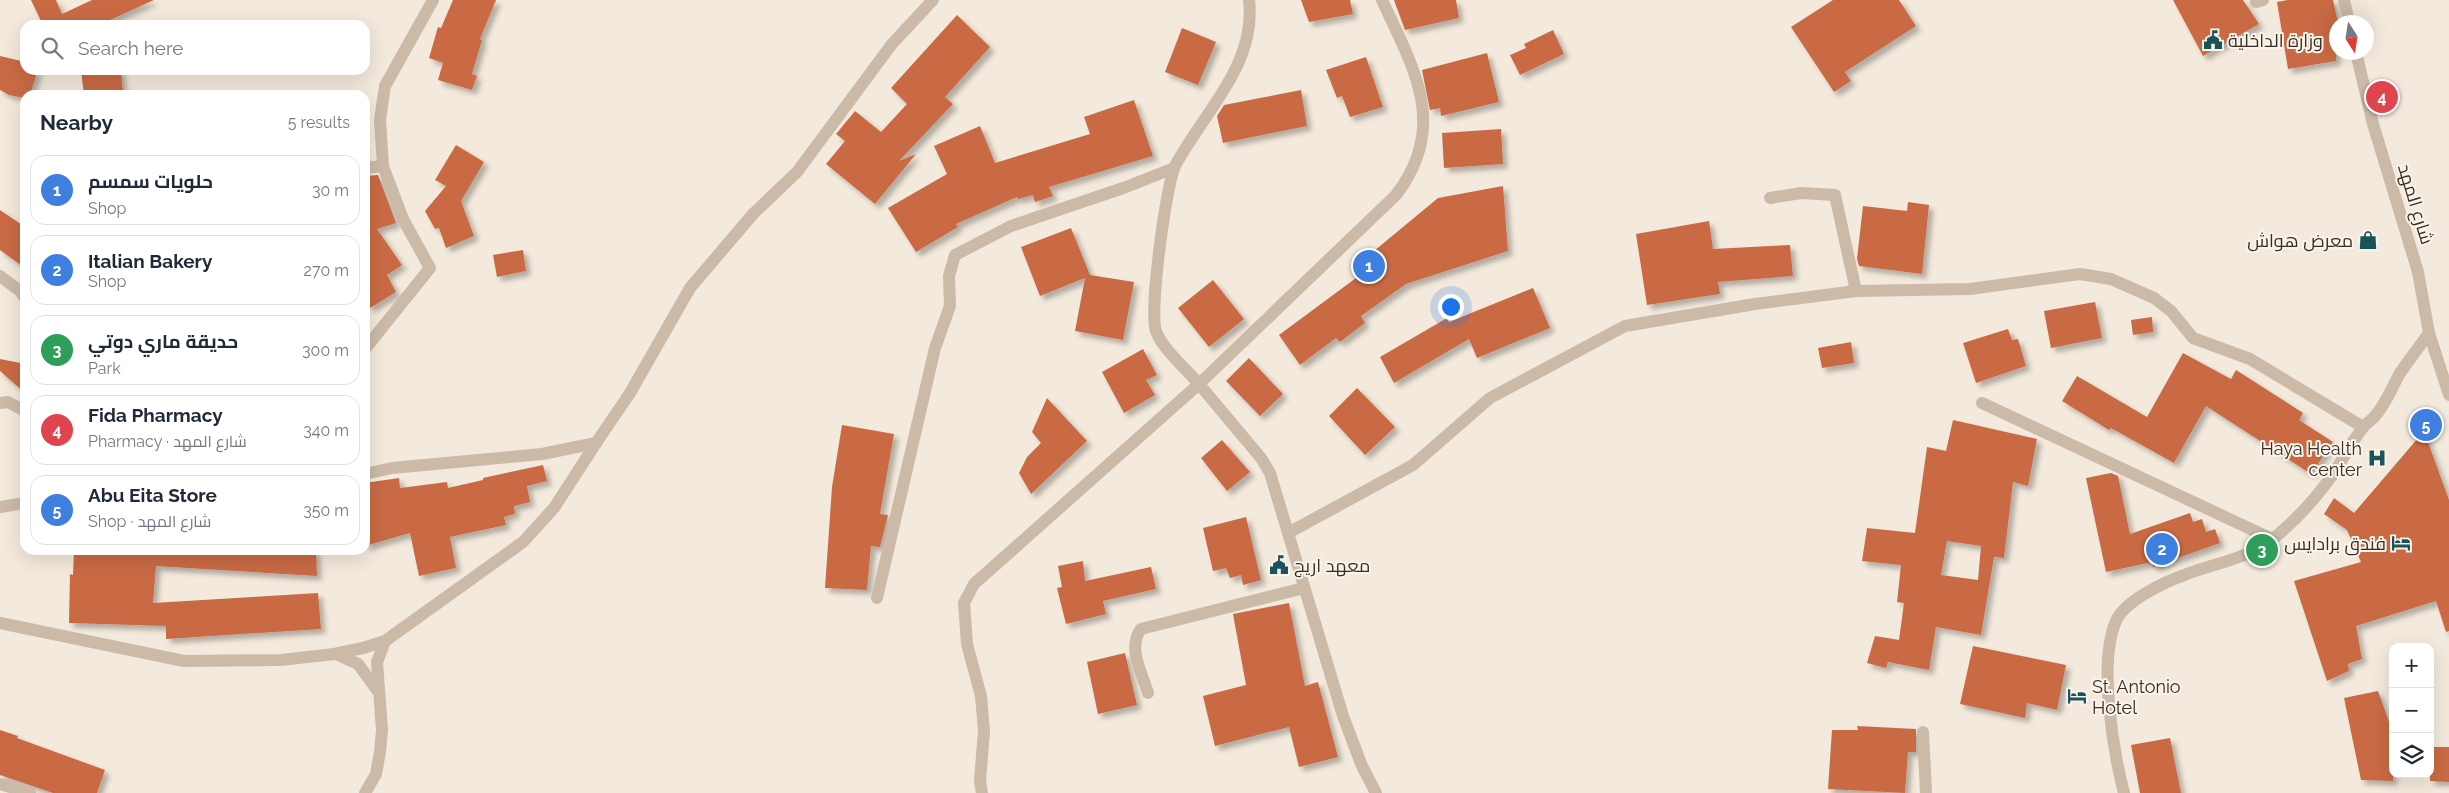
<!DOCTYPE html>
<html lang="en">
<head>
<meta charset="utf-8">
<style>
  :root { --surface:#fff; --page:#f2f2f3; --text:#1f2937; --muted:#747a83; --line:#e0e1e3; --accent:#111827 }
  body { margin:0; font-family:Raleway,Cairo,sans-serif; background:var(--page); color:var(--text) }
  .controls { position:absolute; right:15px; bottom:15px; display:grid; overflow:hidden; border-radius:10px; box-shadow:0 5px 20px #0002 }
  .controls button { width:45px; height:45px; display:grid; place-items:center; padding:0; border:0; border-bottom:1px solid var(--line); background:var(--surface); color:var(--text); font:25px sans-serif }
  .compass { position:absolute; left:2329px; top:15px; width:45px; height:45px; border-radius:50%; background:var(--surface); box-shadow:0 5px 20px #0002; rotate:168deg }
  .you { position:absolute; left:1450px; top:306px; width:18px; height:18px; margin:-12px; border:4px solid #fff; border-radius:50%; background:#1a73e8; box-shadow:0 0 0 8px #1a73e833 }
  .badge { display:grid; place-items:center; width:32px; height:32px; border-radius:50%; background:var(--accent); color:#fff; font-size:16px; font-weight:700 }
  .pin { position:absolute; translate:-50% -50%; border:2px solid #fff; box-shadow:0 1px 5px #0006 }
  .list { margin:0; padding:0; list-style:none }
  h2 { display:flex; justify-content:space-between; align-items:center; height:65px; margin:0; padding:0 20px; font-size:21px }
  h2 small { font-size:16px; font-weight:400; color:var(--muted) }
  .list li { display:grid; grid-template-columns:32px 1fr auto; gap:15px; align-items:center; box-sizing:border-box; height:70px; margin:0 10px 10px; padding:0 10px; border:1px solid var(--line); border-radius:15px }
  .list b { display:block; font-size:19px; white-space:nowrap }
  .list p { margin:0; font-size:16px; white-space:nowrap; color:var(--muted) }
  .list em { font-size:16px; font-style:normal; color:var(--muted) }
  .icon { flex:none; width:28px; height:28px; fill:none; stroke:currentColor; stroke-width:2; stroke-linecap:round; stroke-linejoin:round }
  .map { position:relative; flex:none; width:2449px; height:793px; overflow:hidden }
  .search { position:absolute; background:var(--surface); box-shadow:0 5px 20px #0002; left:20px; top:20px; width:350px; height:55px; display:flex; align-items:center; gap:12px; box-sizing:border-box; padding:0 18px; border-radius:15px; color:var(--muted); font-size:19px }
  .panel { position:absolute; background:var(--surface); box-shadow:0 5px 20px #0002; left:20px; top:90px; width:350px; height:465px; border-radius:15px }
  .map>svg:first-child { display:block }
  .building { fill:#c96b44; fill-rule:evenodd; filter:url(#shadow) }
  .lines { fill:none; stroke-linecap:round; stroke-linejoin:round }
  .minor { stroke:#cbbaa8; stroke-width:12 }
  .labels { text-anchor:middle; dominant-baseline:central; stroke-width:4; stroke-linejoin:round; paint-order:stroke }
  .poi-label { font-size:18px; fill:#382e28; stroke:#faf3e9; text-anchor:start }
  .street-label { font-size:18px; fill:#382e28; stroke:#faf3e9 }
</style>
</head>
<body>
<div class="map">
<svg width="2449" height="793" viewBox="0 0 2449 793">
  <defs>
    <filter id="shadow"><feDropShadow dx="4.5" dy="4.5" stdDeviation="2.5" flood-color="#0004"/></filter>
  </defs>
  <rect width="100%" height="100%" fill="#f3e9dc"/>
  <!-- building -->
  <g class="building">
    <path d="M31,0h25l6,14 30,-14h62l-55,25h-62l5,-2z"/>
    <path d="M453,0h43l-16,39 2,1 -10,34 5,2 -5,14 -34,-10 5,-17 -14,-5 9,-31 3,1z"/>
    <path d="M1301,0h49l3,14 -44,8z"/>
    <path d="M1394,0h62l3,18 -54,12z"/>
    <path d="M1833,0h66l17,26 -71,46 6,9 -17,11 -43,-65z"/>
    <path d="M2173,0h70l16,24 -56,32z"/>
    <path d="M2288,0h45l5,22h-2v39l-48,8 -11,-67z"/>
    <path d="M957,15l33,32 -45,50 8,7 -54,57 17,-7 -41,50 -49,-40 19,-23 -9,-7 19,-23 26,21 26,-28 -16,-16z"/>
    <path d="M1182,28l34,14 -18,43 -33,-13z"/>
    <path d="M1553,30l11,24 -44,21 -10,-20 16,-7 -2,-4z"/>
    <path d="M1487,53l12,49 -58,14 -1,-8 -10,2 -8,-40z"/>
    <path d="M0,56l25,6v8h13l-8,25h-5v3l-16,-3 -9,-5z"/>
    <path d="M1366,57l17,50 -33,10 -8,-21 -5,2 -11,-28z"/>
    <path d="M81,70h40l2,22 -39,3z"/>
    <path d="M1301,90l6,36 -84,17 -6,-27 7,-11z"/>
    <path d="M1134,100l19,56 -104,31 4,9 -18,6 -2,-7 -15,4 -1,-2 -61,27 2,3 -42,25 -28,-44 59,-34 -13,-28 46,-20 15,37 95,-29 -6,-17z"/>
    <path d="M1501,129l2,35 -59,4 -2,-35z"/>
    <path d="M456,145l28,17 -23,39 13,35 -28,12 -7,-20 -4,1 -10,-18 21,-25 -11,-6z"/>
    <path d="M378,175l18,48 -19,6 25,36 -15,10 9,17 -26,16 -5,-8v-124z"/>
    <path d="M1503,186l5,65 -102,33 -45,32 4,7 -25,19 -4,-4 -36,27 -21,-30 104,-77 -9,-7 64,-53z"/>
    <path d="M1908,202l21,3 -7,69 -63,-8 -2,-7 6,-53 44,5z"/>
    <path d="M0,210l25,17v41l-25,-18z"/>
    <path d="M1709,221l4,28 77,-4 3,31 -75,6 2,12 -73,11 -11,-71z"/>
    <path d="M1071,228l19,47 44,7 -11,58 -48,-9 10,-53 -45,18 -19,-49z"/>
    <path d="M523,250l3,21 -29,6 -4,-22z"/>
    <path d="M1213,280l31,39 -35,28 -31,-39z"/>
    <path d="M1533,288l17,40 -73,30 -8,-19 -75,44 -14,-26 67,-39 2,4z"/>
    <path d="M2095,302l7,36 -51,10 -7,-37z"/>
    <path d="M2152,317l1,15 -20,3 -2,-15z"/>
    <path d="M2008,329l4,11 6,-1 8,27 -50,17 -13,-40z"/>
    <path d="M1851,342l3,21 -32,5 -4,-20z"/>
    <path d="M1143,349l14,26 -11,5 9,15 -31,18 -22,-41z"/>
    <path d="M2183,353l48,26 5,-9 67,43 -4,7 34,22 -22,32 -105,-68 -32,57 -63,-35 -2,2 -47,-29 15,-25 70,41z"/>
    <path d="M1249,358l34,36 -23,22 -34,-35z"/>
    <path d="M0,359l25,5v29l-25,-22z"/>
    <path d="M1357,388l38,39 -30,28 -36,-39z"/>
    <path d="M1047,398l40,43 -56,53 -12,-21 8,-16 14,-14 -9,-11z"/>
    <path d="M1953,420l84,19 -9,47 -15,-4 -9,76 -10,-1 -13,78 -45,-8 -7,43 -41,-8 -2,6 -19,-5 8,-27 24,4 5,-37 -7,-1 4,-37 -39,-4 5,-33 48,5 12,-86 19,4zM1947,541l34,5 -3,34 -37,-5z"/>
    <path d="M842,425l52,9 -14,80 8,1 -8,32 -9,-1 -4,44 -42,-2 7,-101z"/>
    <path d="M2424,431l25,69v131l-3,1 -10,-31 -80,25 6,33 -14,5 1,7 -22,10 -33,-100 67,-19 -14,-32 -23,-16 10,-16 20,15z"/>
    <path d="M1222,440l28,32 -23,19 -26,-33z"/>
    <path d="M543,465l4,16 -20,5 3,16 -16,4 1,8 -11,3 2,8 -56,12 6,31 -37,8 -9,-43 -45,13v-63l34,-5 1,10 47,-6 1,6 35,-8v-2z"/>
    <path d="M2111,473l7,3 12,58 60,-21 3,9 9,-3 4,13 9,-3 5,14 -67,24 -1,-5 -46,10 -20,-94z"/>
    <path d="M1246,517l15,63 -18,5 -2,-10 -11,3 -4,-10 -13,3 -10,-43z"/>
    <path d="M74,550h242l1,26 -161,-10 -3,37 165,-10 3,36 -155,10v-13l-97,-3 1,-49 3,1z"/>
    <path d="M1083,561l2,20 66,-14 5,22 -53,12 3,13 -40,10 -9,-36 5,-1 -4,-21z"/>
    <path d="M1289,603l16,83 13,-4 20,75 -39,10 -10,-40 -74,19 -12,-50 43,-11 -13,-71z"/>
    <path d="M1973,646l93,19 -9,45 -30,-7 -2,15 -65,-14z"/>
    <path d="M1125,653l12,52 -39,9 -11,-52z"/>
    <path d="M2378,691l15,42v48l-32,-1 -17,-82z"/>
    <path d="M1857,726l59,3v23h-8l-3,41 -77,-4 4,-59h26z"/>
    <path d="M0,730l18,6 -1,2 88,32 -8,23h-44l-53,-18z"/>
    <path d="M2170,738l11,55h-41l-9,-48z"/>
    <path d="M2430,747h19v35l-19,-1z"/>
  </g>
  <g class="lines">
    <!-- minor -->
    <g class="minor">
      <path d="M2344,0l5,22"/>
      <path d="M2256,2l7,-2"/>
      <path d="M2356,52l17,72 45,148 11,61 20,62"/>
      <path d="M365,168l18,-2"/>
      <path d="M1770,198l31,-5 34,2 21,96"/>
      <path d="M0,276l20,15 5,7"/>
      <path d="M365,349l65,-81 -27,-49 -20,-53 -3,-46 5,-34 48,-86"/>
      <path d="M0,403l8,-1 17,9"/>
      <path d="M1982,403l290,136"/>
      <path d="M365,474l27,-6 150,-14 54,-11"/>
      <path d="M0,507l25,-4"/>
      <path d="M1288,533l125,-68 77,-67 135,-72 130,-22 101,-13 114,-2 110,-15 31,5 43,19 17,13 22,27 57,21 113,68"/>
      <path d="M877,598l58,-250 15,-42 -1,-30 6,-21 56,-29 115,-39 48,-19"/>
      <path d="M0,623l184,38 97,-1 53,-6 29,-6 22,-7 138,-99 31,-34 42,-65 34,-50 60,-105 63,-74 44,-42 95,-128 41,-44"/>
      <path d="M336,654l22,10 19,26"/>
      <path d="M1148,693c-6,-20 -21,-46 -7,-64l163,-41"/>
      <path d="M1923,732l3,61"/>
      <path d="M0,784l30,9"/>
      <path d="M365,793l11,-19 4,-22 2,-22 -5,-68 8,-21"/>
      <path d="M982,793l-2,-12 4,-50 -3,-35 -14,-52 -3,-41 10,-19 225,-200c-12,-14 -38,-37 -43,-53 -7,-20 10,-145 19,-165 28,-53 82,-101 74,-166"/>
      <path d="M1376,793l-14,-27 -19,-50 -73,-243 -9,-15 -62,-74 197,-189c53,-69 18,-126 -14,-195"/>
      <path d="M2124,793c-11,-43 -26,-131 -8,-172 9,-21 51,-40 71,-47 29,-11 63,-16 87,-36 21,-17 41,-39 57,-61 11,-16 19,-33 31,-48 3,-5 9,-8 13,-13 11,-12 17,-29 25,-43 9,-13 19,-26 29,-40"/>
    </g>
  </g>
  <!-- icons -->
  <defs>
    <g id="civic-bare" transform="scale(1.5)"><path d="M-.6-6.5H3V-4.5H.6V-3L4-1V1h2V6H-6V1h2V-1L-.6-3ZM-1.2 2.5V6h2.4V2.5Z" fill="#1c535b" stroke="#faf3e9" stroke-width="2.5" paint-order="stroke"/></g>
    <g id="shop-bare" transform="scale(1.5)"><path d="M-5-2.5h2.3a2.7 3.5 0 0 1 5.4 0H5L5.5 6h-11ZM-1.5-2.5h3a1.5 2.3 0 0 0-3 0Z" fill="#1c535b" stroke="#faf3e9" stroke-width="2.5" paint-order="stroke"/></g>
    <g id="hospital-bare" transform="scale(1.5)"><path d="M-5-5h3v3.5h4V-5h3V5h-3V1.5h-4V5h-3Z" fill="#1c535b" stroke="#faf3e9" stroke-width="2.5" paint-order="stroke"/></g>
    <g id="hotel-bare" transform="scale(1.5)"><path d="M-6-4.5h1.5V1H6V5H4.5V3h-9V5H-6ZM-4 0a1.8 1.8 0 1 1 3.6 0ZM.5 0V-2.5h3Q6-2.5 6 0Z" fill="#1c535b" stroke="#faf3e9" stroke-width="2.5" paint-order="stroke"/></g>
  </defs>
  <g fill-rule="evenodd">
    <use href="#civic-bare" x="2213" y="40"/>
    <use href="#shop-bare" x="2368" y="240"/>
    <use href="#hospital-bare" x="2377" y="458"/>
    <use href="#hotel-bare" x="2401" y="543"/>
    <use href="#civic-bare" x="1279" y="565"/>
    <use href="#hotel-bare" x="2077" y="696"/>
  </g>
  <g class="labels">
    <!-- poi labels -->
    <g class="poi-label">
      <text x="2228" y="40">وزارة الداخلية</text>
      <text x="2353" y="240" text-anchor="end">معرض هواش</text>
      <text x="2362" y="448" text-anchor="end">Haya Health<tspan x="2362" dy="21">center</tspan></text>
      <text x="2386" y="543" text-anchor="end">فندق برادايس</text>
      <text x="1294" y="565">معهد اريج</text>
      <text x="2092" y="686">St. Antonio<tspan x="2092" dy="21">Hotel</tspan></text>
    </g>
    <!-- street labels -->
    <g class="street-label">
      <text transform="translate(2416 204) rotate(73)">شارع المهد</text>
    </g>
  </g>
</svg>
<div class="controls">
<button>+</button>
<button>−</button>
<button><svg class="icon" aria-label="layers" viewBox="0 0 24 24"><path d="M12 4l9 5-9 5-9-5zM3 14l9 5 9-5"/></svg></button>
</div>
<svg class="compass" viewBox="-18 -18 36 36"><path d="M0-13l5 13h-10z" fill="#e53935"/><path d="M0 13l5-13h-10z" fill="#747a83"/></svg>
<div class="you"></div>
<div class="pin badge" style="left:1369px;top:266px;background:#3f7fe0">1</div>
<div class="pin badge" style="left:2162px;top:549px;background:#3f7fe0">2</div>
<div class="pin badge" style="left:2262px;top:550px;background:#2e9e5b">3</div>
<div class="pin badge" style="left:2382px;top:97px;background:#e0444e">4</div>
<div class="pin badge" style="left:2426px;top:425px;background:#3f7fe0">5</div>
<div class="search"><svg class="icon" aria-label="search" viewBox="0 0 24 24"><circle cx="10" cy="10" r="6"/><path d="M15 15l6 6"/></svg>Search here</div>
<section class="panel">
<h2>Nearby<small>5 results</small></h2>
<ul class="list">
<li><span class="badge" style="background:#3f7fe0">1</span><div><b>حلويات سمسم</b><p>Shop</p></div><em>30 m</em></li>
<li><span class="badge" style="background:#3f7fe0">2</span><div><b>Italian Bakery</b><p>Shop</p></div><em>270 m</em></li>
<li><span class="badge" style="background:#2e9e5b">3</span><div><b>حديقة ماري دوتي</b><p>Park</p></div><em>300 m</em></li>
<li><span class="badge" style="background:#e0444e">4</span><div><b>Fida Pharmacy</b><p>Pharmacy · شارع المهد</p></div><em>340 m</em></li>
<li><span class="badge" style="background:#3f7fe0">5</span><div><b>Abu Eita Store</b><p>Shop · شارع المهد</p></div><em>350 m</em></li>
</ul>
</section>
</div>
</body>
</html>
